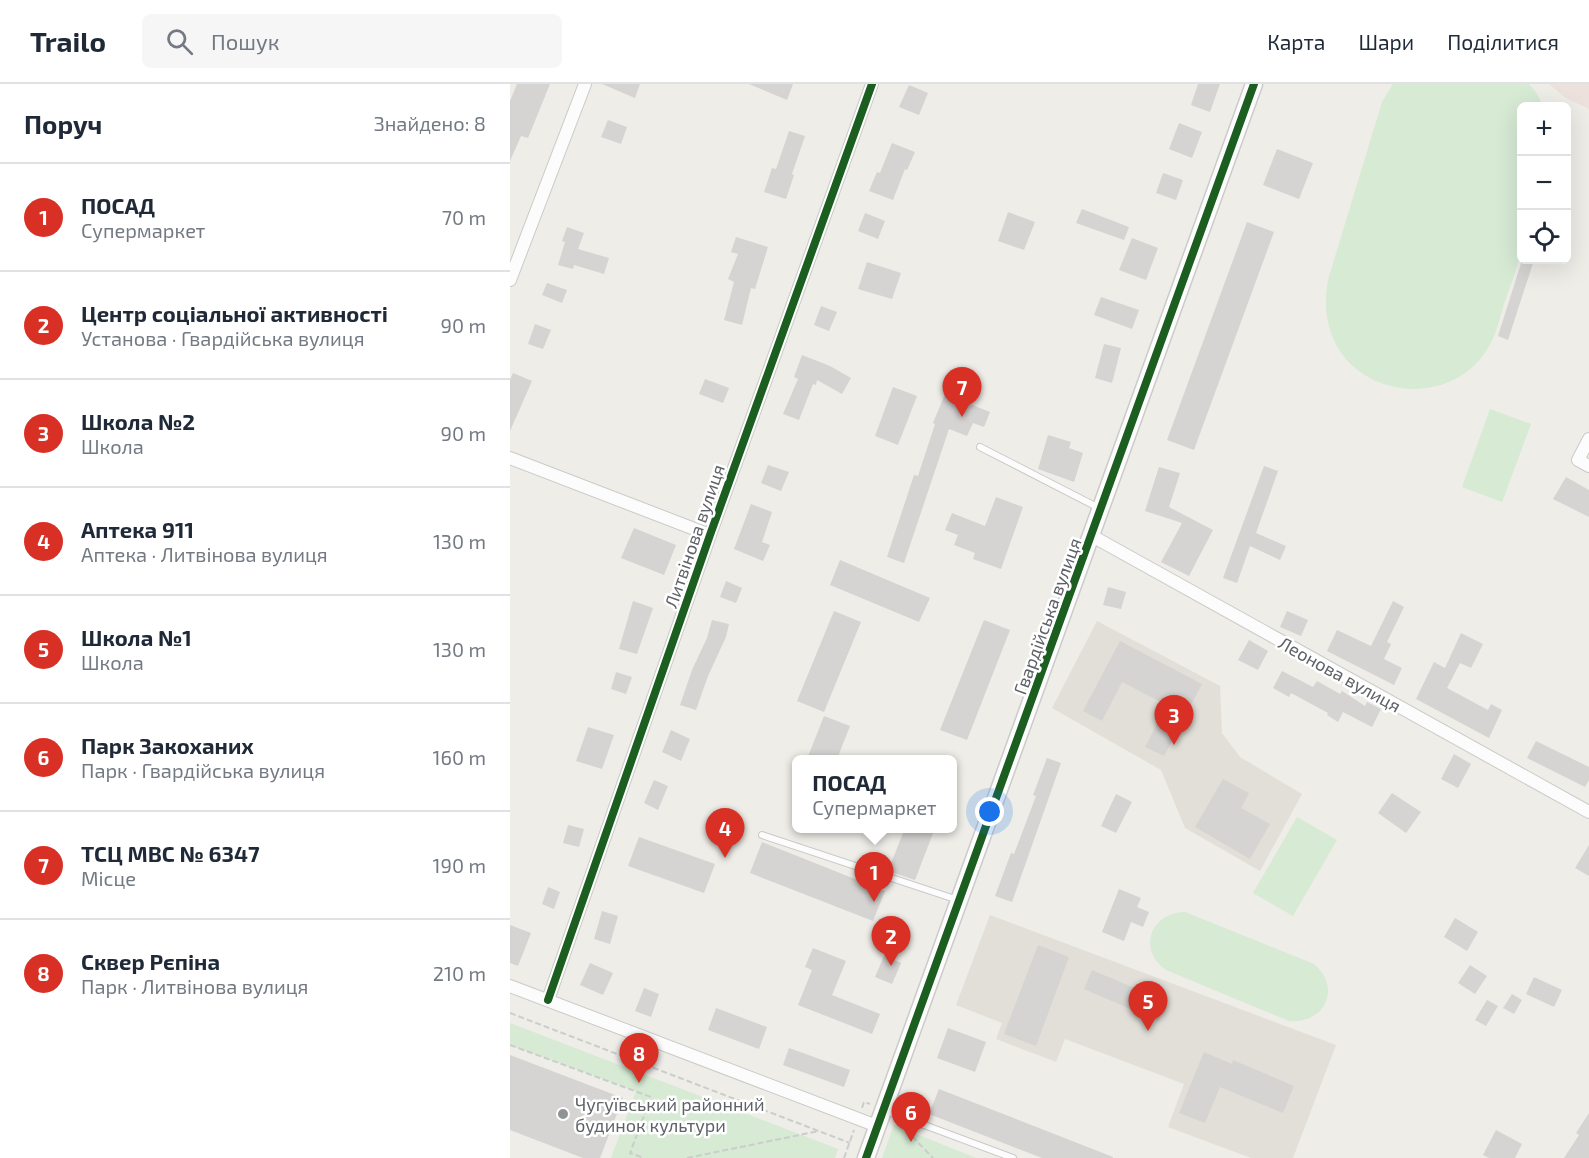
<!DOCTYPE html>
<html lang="uk">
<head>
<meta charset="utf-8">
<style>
  :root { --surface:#fff; --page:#f6f6f7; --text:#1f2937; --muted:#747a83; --line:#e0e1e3; --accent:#d93025 }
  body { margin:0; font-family:"Exo 2",sans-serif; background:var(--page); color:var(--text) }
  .controls { position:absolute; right:18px; top:18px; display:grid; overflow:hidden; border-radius:9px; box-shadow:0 6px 24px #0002 }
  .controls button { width:54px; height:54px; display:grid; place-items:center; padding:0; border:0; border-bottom:2px solid var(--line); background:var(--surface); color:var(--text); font:30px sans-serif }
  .you { position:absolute; left:480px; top:728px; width:21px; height:21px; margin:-15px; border:4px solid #fff; border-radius:50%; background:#1a73e8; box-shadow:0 0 0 9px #1a73e833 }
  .badge { display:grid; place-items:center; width:39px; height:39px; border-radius:50%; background:var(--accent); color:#fff; font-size:20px; font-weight:700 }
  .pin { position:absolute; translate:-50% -50px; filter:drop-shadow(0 2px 3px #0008) }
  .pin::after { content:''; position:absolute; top:32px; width:21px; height:18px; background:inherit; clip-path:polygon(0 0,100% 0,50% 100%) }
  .popup { position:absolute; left:282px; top:671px; width:165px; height:78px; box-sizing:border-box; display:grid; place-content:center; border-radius:9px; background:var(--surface); filter:drop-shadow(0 2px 4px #0005); font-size:20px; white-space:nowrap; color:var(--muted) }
  .popup b { font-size:22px; color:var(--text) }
  .popup::after { content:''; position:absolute; left:50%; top:100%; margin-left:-12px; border:12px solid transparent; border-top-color:var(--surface) }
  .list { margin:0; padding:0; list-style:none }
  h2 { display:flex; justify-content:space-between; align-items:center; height:78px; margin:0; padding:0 24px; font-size:26px }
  h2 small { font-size:20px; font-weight:400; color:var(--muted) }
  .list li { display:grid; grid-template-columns:39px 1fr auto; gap:18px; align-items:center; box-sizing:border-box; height:108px; padding:0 24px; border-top:2px solid var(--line) }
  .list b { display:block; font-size:22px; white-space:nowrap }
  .list p { margin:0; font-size:20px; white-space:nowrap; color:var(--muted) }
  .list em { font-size:20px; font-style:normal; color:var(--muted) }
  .icon { flex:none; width:33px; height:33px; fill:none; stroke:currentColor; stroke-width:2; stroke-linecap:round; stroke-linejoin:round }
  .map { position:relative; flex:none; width:1079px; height:1074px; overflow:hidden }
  header { display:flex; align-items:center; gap:36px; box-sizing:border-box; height:84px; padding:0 30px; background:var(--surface); border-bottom:2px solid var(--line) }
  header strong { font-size:28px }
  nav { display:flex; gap:33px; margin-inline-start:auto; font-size:21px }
  .search { width:420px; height:54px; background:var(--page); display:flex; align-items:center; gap:15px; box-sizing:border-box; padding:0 21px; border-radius:9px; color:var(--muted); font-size:22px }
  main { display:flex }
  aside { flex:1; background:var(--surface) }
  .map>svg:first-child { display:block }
  .education { fill:#e1dfd8 }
  .medical { fill:#ede1de }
  .green { fill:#d6ead4 }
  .building { fill:#d5d4d2 }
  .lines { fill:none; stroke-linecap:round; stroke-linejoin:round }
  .lane-casing { stroke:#cacac9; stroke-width:8 }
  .street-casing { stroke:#cacac9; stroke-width:14 }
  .secondary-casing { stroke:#cbcbca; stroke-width:19 }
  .path { stroke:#cacecb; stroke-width:2; stroke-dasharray:6 3; stroke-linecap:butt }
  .lane { stroke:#fcfcfc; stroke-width:6 }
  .street { stroke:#fcfcfc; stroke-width:12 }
  .secondary { stroke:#fcfcfc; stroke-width:16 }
  .cycleway-casing { stroke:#fff; stroke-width:11 }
  .cycleway { stroke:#1b5e20; stroke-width:8 }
  .poi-dot { fill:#909394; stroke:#fff; stroke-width:2 }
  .labels { text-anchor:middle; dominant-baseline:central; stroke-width:5; stroke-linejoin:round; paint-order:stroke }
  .street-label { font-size:18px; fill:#5e6267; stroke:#fff }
  .poi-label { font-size:18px; fill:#5e6267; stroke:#fff; text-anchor:start }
</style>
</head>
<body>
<header>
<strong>Trailo</strong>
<div class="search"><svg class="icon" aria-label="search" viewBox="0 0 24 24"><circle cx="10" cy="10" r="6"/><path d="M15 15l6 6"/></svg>Пошук</div>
<nav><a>Карта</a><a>Шари</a><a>Поділитися</a></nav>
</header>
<main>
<aside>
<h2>Поруч<small>Знайдено: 8</small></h2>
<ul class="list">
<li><span class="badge">1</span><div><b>ПОСАД</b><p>Супермаркет</p></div><em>70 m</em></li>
<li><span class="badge">2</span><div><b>Центр соціальної активності</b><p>Установа · Гвардійська вулиця</p></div><em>90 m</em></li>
<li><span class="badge">3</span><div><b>Школа №2</b><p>Школа</p></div><em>90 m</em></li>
<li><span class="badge">4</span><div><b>Аптека 911</b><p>Аптека · Литвінова вулиця</p></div><em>130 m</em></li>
<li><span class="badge">5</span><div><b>Школа №1</b><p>Школа</p></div><em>130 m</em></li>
<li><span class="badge">6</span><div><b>Парк Закоханих</b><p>Парк · Гвардійська вулиця</p></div><em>160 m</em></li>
<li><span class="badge">7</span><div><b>ТСЦ МВС № 6347</b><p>Місце</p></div><em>190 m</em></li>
<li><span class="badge">8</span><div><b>Сквер Рєпіна</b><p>Парк · Литвінова вулиця</p></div><em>210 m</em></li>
</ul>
</aside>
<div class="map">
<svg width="1079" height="1074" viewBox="0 0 1079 1074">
  <rect width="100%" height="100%" fill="#eeede8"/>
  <!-- education -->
  <g class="education">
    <path d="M587,537l123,65 2,47 18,24 62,37 -42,77 -75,-43 -24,-58 -109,-62z"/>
    <path d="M480,831l346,130 -43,113h-42l-83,-31 16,-43 -119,-45 -9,23 -60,-23 6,-16 -46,-18z"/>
  </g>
  <!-- medical -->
  <path class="medical" d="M1039,0h40v25l-23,-11z"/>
  <!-- green -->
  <g class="green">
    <path d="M883,0h136l7,8 7,14h-22c0,32 0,64 0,96 0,15 3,31 0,46 -2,18 -11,38 -17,56 -5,16 -8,33 -18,47 -38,59 -135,47 -156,-21 -5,-17 -5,-32 -2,-50l54,-178z"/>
    <path d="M980,325l41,15 -29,78 -40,-15z"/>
    <path d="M787,733l40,23 -44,76 -40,-23z"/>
    <path d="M675,828l129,52c28,24 11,60 -25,57l-123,-51c-29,-20 -16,-57 19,-58z"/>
    <path d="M0,939l328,126 -3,9h-224l25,-67 -126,-46z"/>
    <path d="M384,1041l82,33h-94z"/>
  </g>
  <!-- building -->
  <g class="building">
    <path d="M7,0h33l-22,54 -7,-2 -11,25v-60z"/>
    <path d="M92,0h38l-5,14z"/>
    <path d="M239,0h44l-6,16z"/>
    <path d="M688,0h22l-10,28 -19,-7z"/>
    <path d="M399,1l19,8 -9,22 -20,-8z"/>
    <path d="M98,36l19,7 -6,17 -20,-7z"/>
    <path d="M669,39l23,9 -10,26 -23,-9z"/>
    <path d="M279,47l16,5 -13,38 2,1 -8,24 -22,-7 8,-24 4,1z"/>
    <path d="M382,59l23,9 -8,18 -2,-1 -12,31 -24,-9 8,-19 3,1z"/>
    <path d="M767,65l36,14 -14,36 -36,-14z"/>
    <path d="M653,89l20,7 -7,20 -20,-7z"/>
    <path d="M572,125l47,18 -5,13 -48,-17z"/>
    <path d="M498,128l27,10 -11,28 -26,-9z"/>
    <path d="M355,129l20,8 -7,18 -20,-8z"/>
    <path d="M737,138l27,10 -80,218 -27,-10z"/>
    <path d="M57,143l17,6 -6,16 31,9 -5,16 -30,-9 -1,4 -15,-4 7,-23 -3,-1z"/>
    <path d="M226,153l32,10 -13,42 -4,-1 -9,37 -18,-5 10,-38 -6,-3 10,-25 -7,-2z"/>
    <path d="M622,154l26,10 -12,32 -27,-10z"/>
    <path d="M1012,176h12l-26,80 -10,-4z"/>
    <path d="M357,178l34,11 -9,26 -34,-10z"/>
    <path d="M37,199l20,7 -5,13 -20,-8z"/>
    <path d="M591,213l38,13 -7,19 -38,-14z"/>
    <path d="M311,222l16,6 -8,19 -15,-6z"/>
    <path d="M25,240l16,6 -8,19 -15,-5z"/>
    <path d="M594,260l17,4 -9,35 -17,-5z"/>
    <path d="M292,271l28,11 21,12 -9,16 -25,-14 -1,5 -3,-1 -14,36 -16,-6 15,-35 -4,-2z"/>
    <path d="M3,289l19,8 -22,50v-51z"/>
    <path d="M195,295l24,9 -6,15 -24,-9z"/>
    <path d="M383,303l24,9 -19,49 -23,-9z"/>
    <path d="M435,310l45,18 -6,15 -11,-4 -6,13 -18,-7 -45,134 -17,-6 27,-82 4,1 17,-52 -2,-1z"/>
    <path d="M538,351l23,7 -2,6 14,5 -9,29 -36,-13z"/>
    <path d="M258,381l21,7 -8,19 -20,-8z"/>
    <path d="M754,382l14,5 -22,62 30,13 -6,14 -30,-14 -13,37 -14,-5z"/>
    <path d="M649,383l21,6 -11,34 44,23 -24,46 -28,-14 21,-39 -37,-12z"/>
    <path d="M1056,393l23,13v27l-36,-18z"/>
    <path d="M486,413l27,10 -22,62 -28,-10 2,-6 -21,-8 4,-10 -13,-5 7,-17 33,13z"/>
    <path d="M241,420l21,8 -10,30 8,3 -7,16 -29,-12z"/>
    <path d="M124,444l42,17 -12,30 -43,-17z"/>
    <path d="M330,476l90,38 -11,24 -89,-37z"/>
    <path d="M216,497l16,7 -6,15 -16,-6z"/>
    <path d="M598,503l18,5 -5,17 -18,-4z"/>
    <path d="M123,517l20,7 -16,46 -18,-5z"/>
    <path d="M883,517l11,6 -17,35 4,2 -7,15 18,9 -8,17 -67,-34 10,-21 34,16z"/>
    <path d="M324,527l27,11 -37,90 -27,-11z"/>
    <path d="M777,527l21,9 -7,16 -21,-9z"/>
    <path d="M202,536l17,4 -3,13 -18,39 -12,34 -16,-5 12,-35 15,-32z"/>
    <path d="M474,536l26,10 -43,110 -27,-10z"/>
    <path d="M951,549l22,11 -12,24 -11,-5 -13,25 41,22 3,-6 11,6 -13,28 -73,-39 18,-37 11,6z"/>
    <path d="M739,556l19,11 -10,19 -20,-10z"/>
    <path d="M610,557l82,43 -38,72 -19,-9 22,-42 -45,-23 -20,39 -19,-10z"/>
    <path d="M772,587l31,16 4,-6 23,13 2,-3 23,15 2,-4 14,7 -9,18 -29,-15 -5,10 -11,-7 1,-2 -37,-20 -2,4 -16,-9z"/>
    <path d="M106,588l16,5 -6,17 -15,-5z"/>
    <path d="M314,632l26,10 -13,33h-30z"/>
    <path d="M78,643l26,8 -12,34 -26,-8z"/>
    <path d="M161,646l19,9 -9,22 -19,-9z"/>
    <path d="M1026,657l53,26v13l-4,7 -58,-29z"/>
    <path d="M944,670l17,10 -13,24 -17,-9z"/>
    <path d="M537,674l14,5 -49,139 -17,-6 16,-43 3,1 22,-58 -3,-1z"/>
    <path d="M713,695l26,14 -8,15 29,16 -20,35 -55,-32z"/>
    <path d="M144,696l14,6 -10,24 -14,-7z"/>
    <path d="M882,709l29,19 -15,21 -28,-20z"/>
    <path d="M606,710l16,8 -16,31 -15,-7z"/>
    <path d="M58,741l16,4 -5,18 -16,-4z"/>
    <path d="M395,744h30l-20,52 -27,-9z"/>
    <path d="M129,753l76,27 -11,29 -76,-27z"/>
    <path d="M252,758l123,49 -12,30 -123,-48z"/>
    <path d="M1079,761v31l-14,-8z"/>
    <path d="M38,803l12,5 -6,17 -12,-5z"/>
    <path d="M609,805l22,9 -4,9 12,5 -6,15 -12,-5 -7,19 -22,-9z"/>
    <path d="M92,827l16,5 -8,28 -16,-5z"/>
    <path d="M945,834l23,14 -11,19 -23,-14z"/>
    <path d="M0,841l21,8 -13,33 -8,-3z"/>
    <path d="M528,861l31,12 -33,89 -32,-12z"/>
    <path d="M303,864l33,13 -14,34 48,19 -8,20 -74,-29 14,-35 -7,-3z"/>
    <path d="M374,872l17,7 -9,21 -17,-7z"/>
    <path d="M80,879l23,10 -10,22 -23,-10z"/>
    <path d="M960,881l17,11 -12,18 -17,-11z"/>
    <path d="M582,886l75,32 -9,19 -74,-32z"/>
    <path d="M1024,893l28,13 -8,17 -28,-13z"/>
    <path d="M134,904l15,6 -8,23 -16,-6z"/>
    <path d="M1002,910l10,6 -8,14 -11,-6z"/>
    <path d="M977,916l11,6 -12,20 -11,-6z"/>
    <path d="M206,924l51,19 -8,22 -51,-19z"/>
    <path d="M438,944l38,14 -11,30 -38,-14z"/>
    <path d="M279,964l61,22 -6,17 -61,-22z"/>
    <path d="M694,968l28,12 1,-4 61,26 -11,27 -63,-26 -15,36 -26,-10z"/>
    <path d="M0,971l113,43 -23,60h-17l-73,-28z"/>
    <path d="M429,1005l174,68v1h-71l-113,-44z"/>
    <path d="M1079,1029v45h-25l15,-23 -3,-2z"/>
    <path d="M986,1046l26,14 -7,14h-26l-6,-3z"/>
  </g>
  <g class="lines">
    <!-- lane casing -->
    <g class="lane-casing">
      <g id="lane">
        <path d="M470,363l119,61"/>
        <path d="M252,751l196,65"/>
        <path d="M374,1026l129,48"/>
      </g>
    </g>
    <!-- street casing -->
    <g class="street-casing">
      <g id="street">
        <path d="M0,196l75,-196"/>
        <path d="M1079,355l-11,21 11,6"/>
        <path d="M0,374l200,77"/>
        <path d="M582,452l497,276"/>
        <path d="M0,902l367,140"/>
        <path d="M38,916l162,-465 162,-451"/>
      </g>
    </g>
    <!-- secondary casing -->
    <g class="secondary-casing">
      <path id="secondary" d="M356,1074l388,-1074"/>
    </g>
    <!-- path -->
    <g class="path">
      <path d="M0,929l340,130"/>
      <path d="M0,961l141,52 -21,56 14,5"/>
      <path d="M352,1024l2,-6 6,2"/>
      <path d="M396,1046l27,28"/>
      <path d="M177,1074l132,-27"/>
      <path d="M334,1074l10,-28"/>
    </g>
    <!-- lane -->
    <use href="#lane" class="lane"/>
    <!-- street -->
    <use href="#street" class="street"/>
    <!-- secondary -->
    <use href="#secondary" class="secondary"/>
    <!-- cycleway casing -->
    <g class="cycleway-casing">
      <g id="cycleway">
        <path d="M38,916l162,-465 162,-451"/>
        <path d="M356,1074l388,-1074"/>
      </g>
    </g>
    <!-- cycleway -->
    <use href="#cycleway" class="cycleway"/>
  </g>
  <!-- markers -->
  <circle class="poi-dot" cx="53" cy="1030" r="6"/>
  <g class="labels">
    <!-- street labels -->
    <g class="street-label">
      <text transform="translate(184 452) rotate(-71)">Литвінова вулиця</text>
      <text transform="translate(537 532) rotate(-70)">Гвардійська вулиця</text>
      <text transform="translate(830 590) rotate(29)">Леонова вулиця</text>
    </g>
    <!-- poi labels -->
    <g class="poi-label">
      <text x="65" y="1020">Чугуївський районний<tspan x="65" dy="21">будинок культури</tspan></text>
    </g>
  </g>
</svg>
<div class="controls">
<button>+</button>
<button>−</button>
<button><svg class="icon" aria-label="locate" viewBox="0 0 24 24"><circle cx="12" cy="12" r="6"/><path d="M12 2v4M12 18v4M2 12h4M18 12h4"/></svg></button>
</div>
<div class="you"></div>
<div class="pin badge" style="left:364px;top:818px">1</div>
<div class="popup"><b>ПОСАД</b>Супермаркет</div>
<div class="pin badge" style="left:381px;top:882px">2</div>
<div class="pin badge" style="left:664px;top:661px">3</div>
<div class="pin badge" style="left:215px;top:774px">4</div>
<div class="pin badge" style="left:638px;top:947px">5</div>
<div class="pin badge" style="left:401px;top:1058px">6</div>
<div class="pin badge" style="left:452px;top:333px">7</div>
<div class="pin badge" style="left:129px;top:999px">8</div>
</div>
</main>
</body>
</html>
